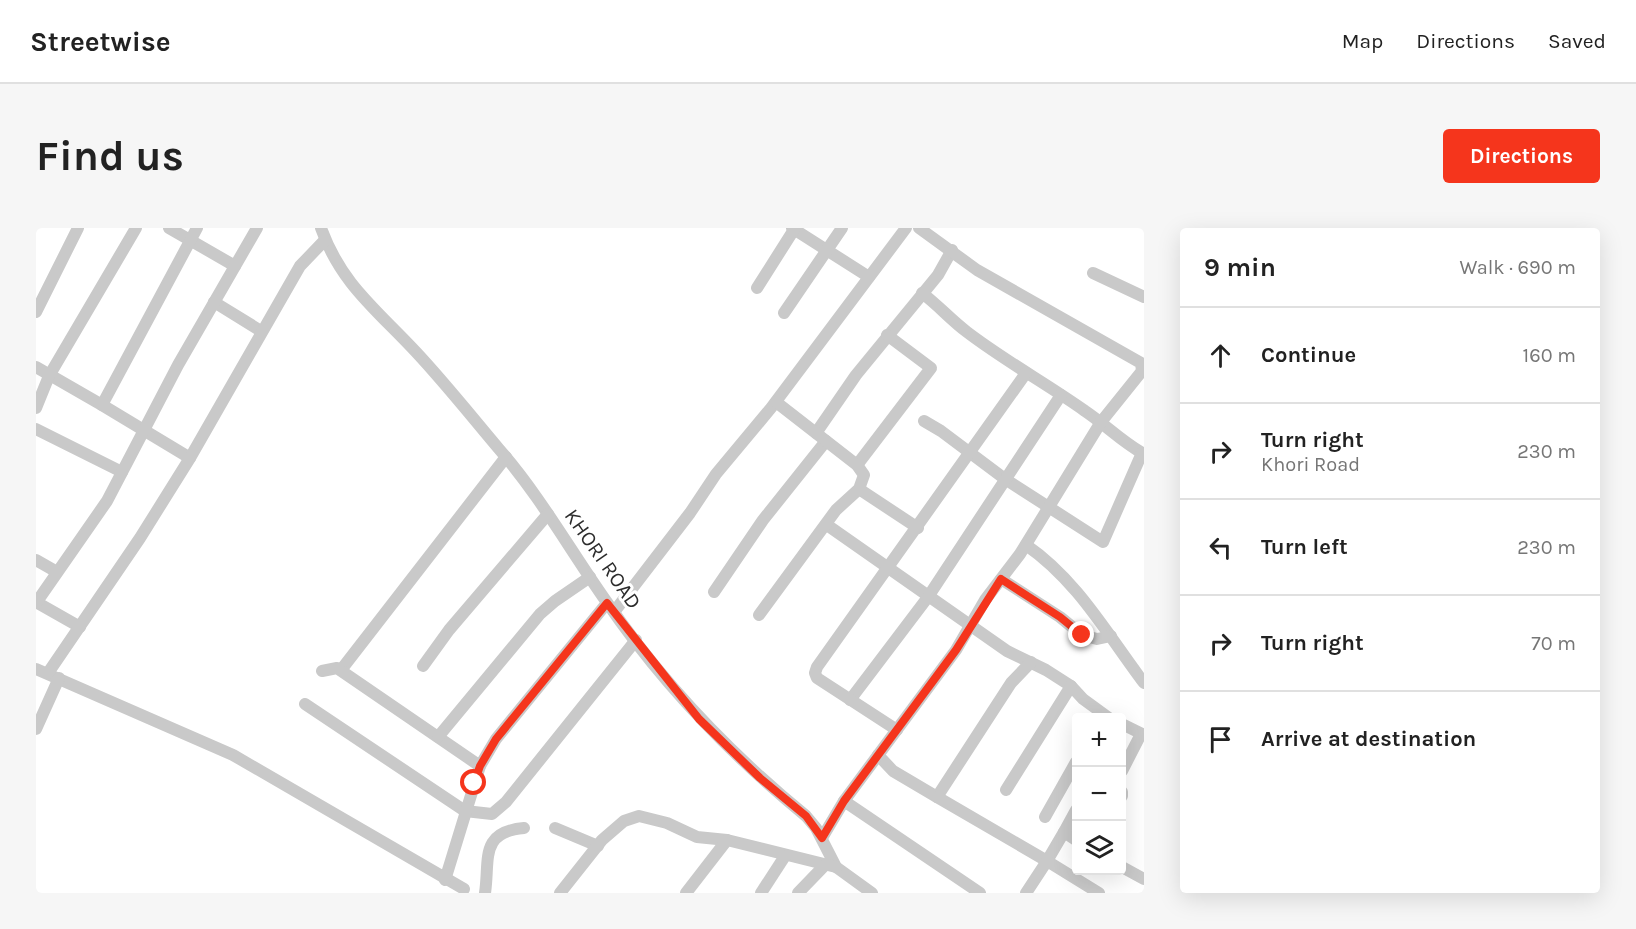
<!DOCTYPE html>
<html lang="en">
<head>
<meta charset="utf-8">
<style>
  :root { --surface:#fff; --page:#f6f6f6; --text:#222; --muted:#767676; --line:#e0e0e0; --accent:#f5351c }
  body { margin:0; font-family:Karla,sans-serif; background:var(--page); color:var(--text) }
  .controls { position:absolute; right:18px; bottom:18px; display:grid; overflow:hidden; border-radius:6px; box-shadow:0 6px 24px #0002 }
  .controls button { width:54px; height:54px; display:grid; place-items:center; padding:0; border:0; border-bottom:2px solid var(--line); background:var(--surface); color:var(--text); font:30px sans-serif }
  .stop { position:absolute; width:18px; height:18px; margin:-14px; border:4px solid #f5351c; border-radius:50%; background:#fff }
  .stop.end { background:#f5351c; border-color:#fff; box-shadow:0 2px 6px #0008 }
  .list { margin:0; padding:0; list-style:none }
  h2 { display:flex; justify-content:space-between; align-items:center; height:78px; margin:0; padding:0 24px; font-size:26px }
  h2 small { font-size:20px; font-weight:400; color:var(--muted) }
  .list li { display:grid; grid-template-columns:39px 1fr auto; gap:18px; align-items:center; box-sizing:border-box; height:96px; padding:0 24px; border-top:2px solid var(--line) }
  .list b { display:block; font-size:22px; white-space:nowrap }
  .list p { margin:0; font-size:20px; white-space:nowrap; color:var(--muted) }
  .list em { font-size:20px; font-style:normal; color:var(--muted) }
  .icon { flex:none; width:33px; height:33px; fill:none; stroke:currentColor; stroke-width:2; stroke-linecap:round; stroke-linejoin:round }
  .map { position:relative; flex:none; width:1108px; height:665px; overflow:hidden; border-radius:6px }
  header { display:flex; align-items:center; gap:36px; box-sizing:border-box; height:84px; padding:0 30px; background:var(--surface); border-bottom:2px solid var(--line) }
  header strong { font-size:28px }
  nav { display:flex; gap:33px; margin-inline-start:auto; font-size:21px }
  .intro { display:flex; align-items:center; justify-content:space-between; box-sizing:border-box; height:144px; padding:0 36px }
  h1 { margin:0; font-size:42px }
  .button { padding:15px 27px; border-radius:6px; background:var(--accent); color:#fff; font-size:21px; font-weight:700 }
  main { display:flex; gap:36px; padding:0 36px }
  aside { flex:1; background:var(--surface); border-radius:6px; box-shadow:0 6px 24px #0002 }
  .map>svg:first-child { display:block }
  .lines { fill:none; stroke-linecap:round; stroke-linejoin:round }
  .minor { stroke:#c9c9c9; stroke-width:12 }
  .route { stroke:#f5351c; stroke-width:8 }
  .labels { text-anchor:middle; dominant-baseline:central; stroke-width:6; stroke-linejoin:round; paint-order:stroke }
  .street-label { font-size:21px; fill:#2c2c2c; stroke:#fff }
</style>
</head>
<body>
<header>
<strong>Streetwise</strong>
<nav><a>Map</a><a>Directions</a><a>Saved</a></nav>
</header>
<div class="intro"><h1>Find us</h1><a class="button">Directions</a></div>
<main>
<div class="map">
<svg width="1108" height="665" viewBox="0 0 1108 665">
  <rect width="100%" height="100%" fill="#fff"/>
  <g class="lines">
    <!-- minor -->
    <g class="minor">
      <path d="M133,0l66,38"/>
      <path d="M285,0c20,56 56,82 95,124 29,31 56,65 83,97 41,47 71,101 107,152 56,82 123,152 200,215l10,12 20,39 36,26"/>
      <path d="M756,0l77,49"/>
      <path d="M1057,45l51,24"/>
      <path d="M721,60l38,-60"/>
      <path d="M886,65c16,12 29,27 45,39 38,29 80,52 118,79 21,14 37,31 59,43"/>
      <path d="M178,74l47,29"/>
      <path d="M0,84l42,-84"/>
      <path d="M748,85l58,-85"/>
      <path d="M0,139l66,38"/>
      <path d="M0,180l13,-32 87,-148"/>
      <path d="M888,193l17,10 64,48 98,63 39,-89"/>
      <path d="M0,201l86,43"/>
      <path d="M780,205l40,-58 82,-100 14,-25"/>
      <path d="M154,230l-88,-53 95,-177"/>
      <path d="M821,237l74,-97 -44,-33"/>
      <path d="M823,261l59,39"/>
      <path d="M791,297l180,126 39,19 25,16 12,13 26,19"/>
      <path d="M990,317c51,35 81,89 118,138"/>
      <path d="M0,332l21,12"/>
      <path d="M965,351l59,38 22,18 15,4 14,-3"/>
      <path d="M678,364l49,-72 63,-79"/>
      <path d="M0,374l44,25"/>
      <path d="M0,375l71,-102 71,-136 79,-137"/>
      <path d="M578,384l76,-99 26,-39 55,-66 135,-180"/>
      <path d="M723,387l77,-105 23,-21 5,-14 -7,-10 -81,-63"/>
      <path d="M387,438l26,-36 99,-116"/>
      <path d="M0,441l197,86 231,134"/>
      <path d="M305,442l165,-213"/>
      <path d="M286,443l15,-3 143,98"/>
      <path d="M12,445l92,-135 50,-80 110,-192 25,-26"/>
      <path d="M814,472l78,-103 133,-202"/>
      <path d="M269,476l160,107 27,3 14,-12 130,-162"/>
      <path d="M1086,496l22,11"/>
      <path d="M0,501l23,-51"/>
      <path d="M861,502l-80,-52 -2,-5 2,-6 209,-294"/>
      <path d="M402,509l102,-123 15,-13 35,-24"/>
      <path d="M842,527l15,16 44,26 74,-114 20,-21"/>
      <path d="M1086,543l19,-37"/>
      <path d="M970,562l65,-104"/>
      <path d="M1086,568v-4"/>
      <path d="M901,569l110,64 17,-29"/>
      <path d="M808,573l136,92"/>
      <path d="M1040,582l-12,22 12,8"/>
      <path d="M1009,589l31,-55"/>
      <path d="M519,600l43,18"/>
      <path d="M786,610l22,-37 112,-151 29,-50 35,-46 81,-132 41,-51 -1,-8 -164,-93 -58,-42"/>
      <path d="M1086,639l22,12"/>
      <path d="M409,652l35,-114 16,-27 111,-136"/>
      <path d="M449,665c5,-33 -6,-61 39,-65"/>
      <path d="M524,665l42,-53 22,-19 15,-5 28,7 30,14 30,3 109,27"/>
      <path d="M650,665l41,-53"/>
      <path d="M725,665l24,-37"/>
      <path d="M762,665l27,-28"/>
      <path d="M990,665l21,-32 52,32"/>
    </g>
  </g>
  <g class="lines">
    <!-- route -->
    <path class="route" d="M438,555l6,-17 16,-27 111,-136 92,116 61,59 46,38 16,22 22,-37 112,-151 45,-71 59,38 22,18"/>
  </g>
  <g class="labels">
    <!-- street labels -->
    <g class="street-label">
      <text transform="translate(567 331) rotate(55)">KHORI ROAD</text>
    </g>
  </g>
</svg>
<div class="controls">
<button>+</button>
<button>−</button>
<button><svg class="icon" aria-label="layers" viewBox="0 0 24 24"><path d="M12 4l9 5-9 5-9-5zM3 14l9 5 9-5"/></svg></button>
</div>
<div class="stop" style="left:438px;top:555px"></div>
<div class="stop end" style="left:1046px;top:407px"></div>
</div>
<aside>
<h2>9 min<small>Walk · 690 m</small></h2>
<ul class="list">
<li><svg class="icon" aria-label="ahead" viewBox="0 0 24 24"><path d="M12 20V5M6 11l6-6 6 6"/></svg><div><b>Continue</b></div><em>160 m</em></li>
<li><svg class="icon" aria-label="right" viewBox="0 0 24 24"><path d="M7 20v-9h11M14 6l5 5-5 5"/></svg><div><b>Turn right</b><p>Khori Road</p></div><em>230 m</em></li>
<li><svg class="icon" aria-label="left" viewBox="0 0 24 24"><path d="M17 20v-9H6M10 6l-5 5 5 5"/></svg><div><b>Turn left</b></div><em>230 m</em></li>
<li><svg class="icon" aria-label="right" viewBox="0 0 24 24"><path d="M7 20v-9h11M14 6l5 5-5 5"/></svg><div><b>Turn right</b></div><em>70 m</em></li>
<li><svg class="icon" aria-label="arrive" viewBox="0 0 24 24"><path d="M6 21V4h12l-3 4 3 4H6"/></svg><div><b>Arrive at destination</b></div></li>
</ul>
</aside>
</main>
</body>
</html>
